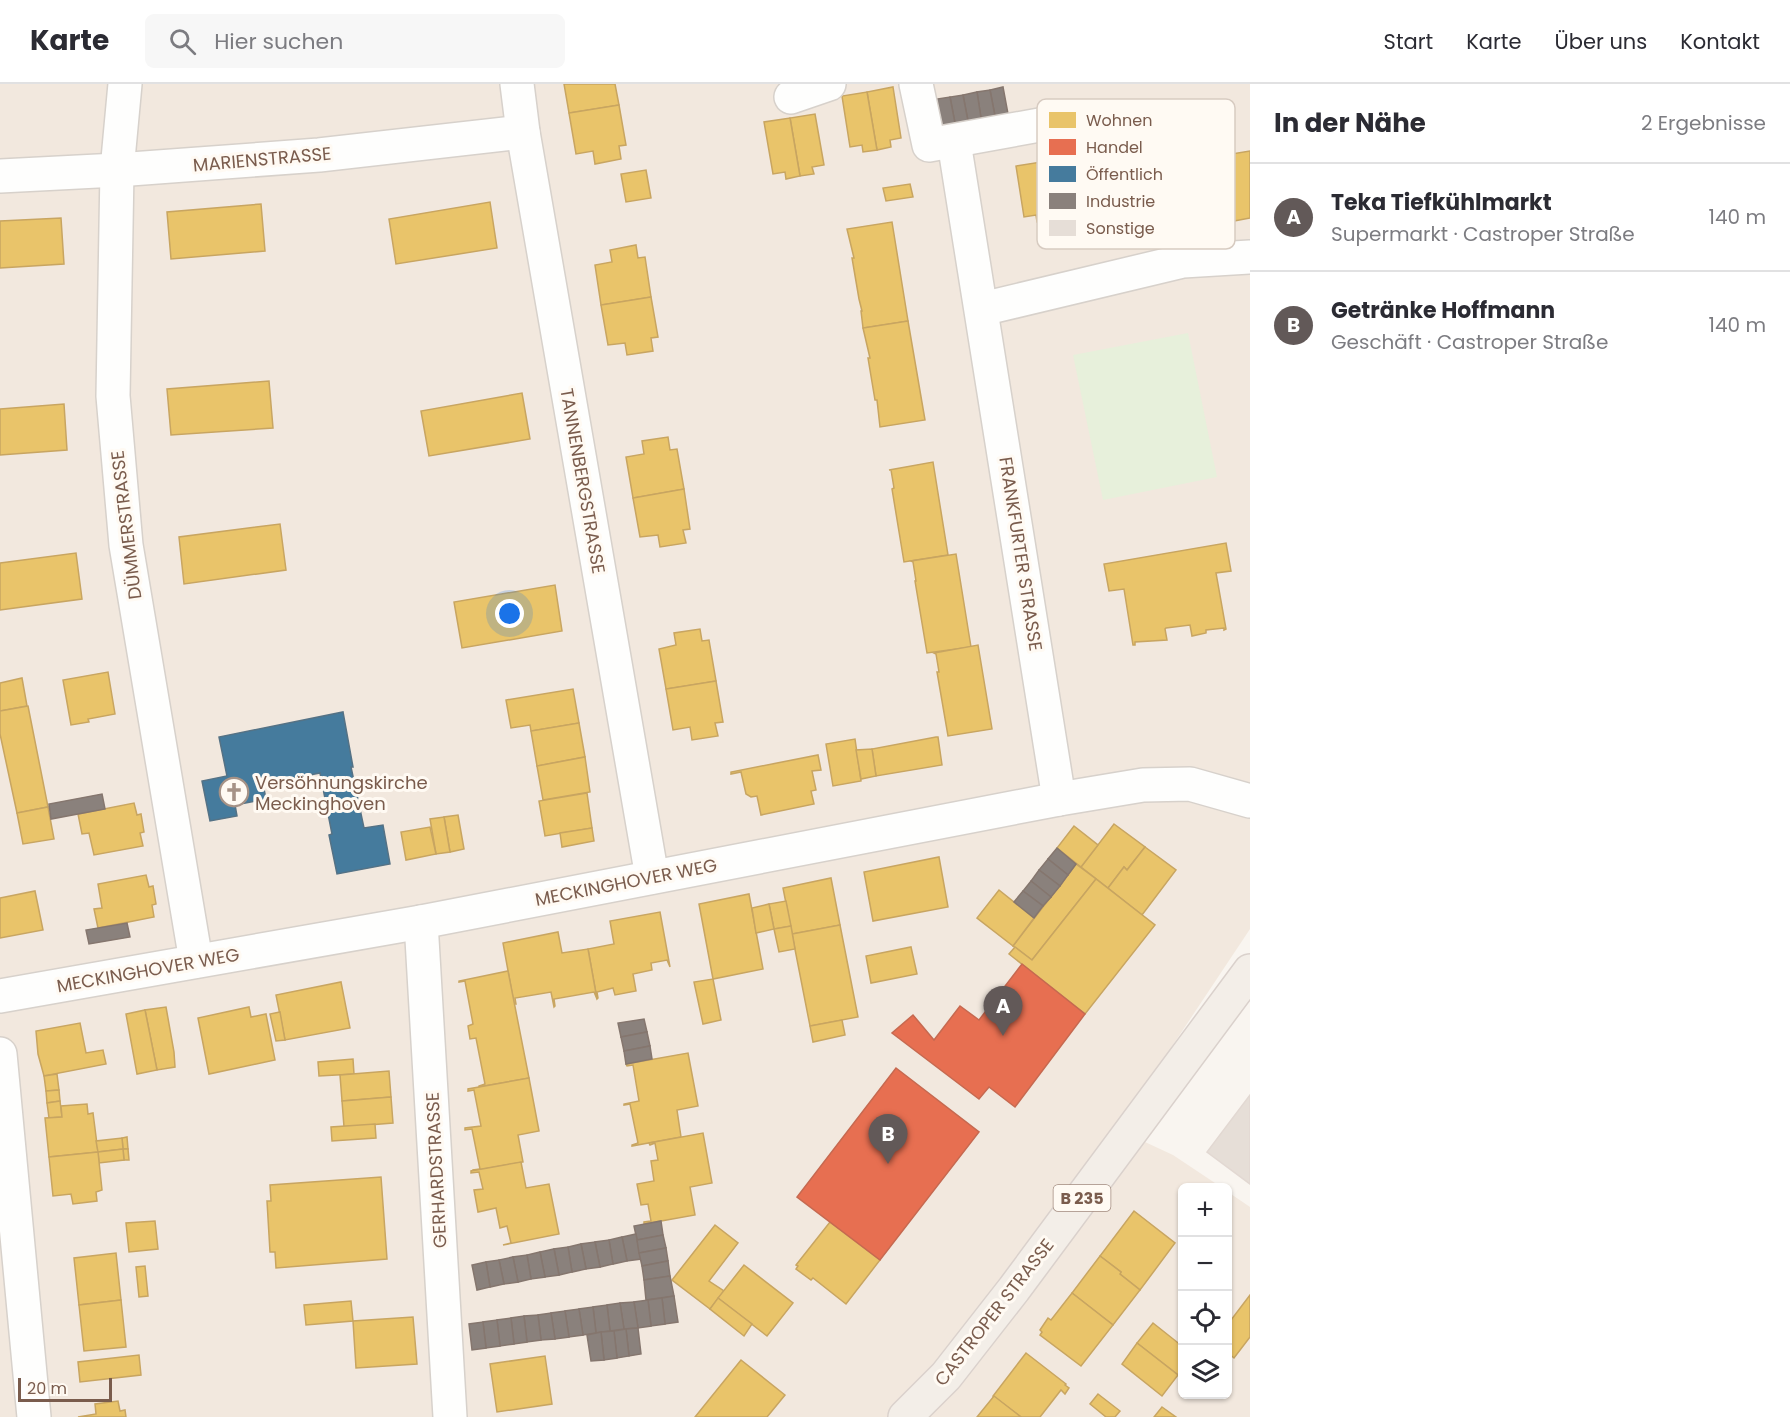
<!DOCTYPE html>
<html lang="de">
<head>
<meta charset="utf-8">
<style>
  :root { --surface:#fff; --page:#f7f7f7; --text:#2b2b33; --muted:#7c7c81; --line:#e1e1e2; --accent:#625958 }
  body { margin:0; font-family:Poppins,sans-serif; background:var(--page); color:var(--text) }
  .controls { position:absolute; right:18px; bottom:18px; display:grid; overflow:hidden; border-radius:9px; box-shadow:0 2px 4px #0004 }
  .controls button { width:54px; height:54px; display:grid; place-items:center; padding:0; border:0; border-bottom:2px solid var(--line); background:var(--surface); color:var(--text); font:30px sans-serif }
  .scale { position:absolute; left:18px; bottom:15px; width:94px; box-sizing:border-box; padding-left:6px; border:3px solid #7a5c4d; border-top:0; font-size:16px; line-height:21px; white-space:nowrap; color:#7a5c4d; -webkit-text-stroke:4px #fffaf3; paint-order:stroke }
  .you { position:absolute; left:510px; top:530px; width:21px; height:21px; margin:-15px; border:4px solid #fff; border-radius:50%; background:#1a73e8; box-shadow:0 0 0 9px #1a73e833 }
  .badge { display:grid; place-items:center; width:39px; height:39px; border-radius:50%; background:var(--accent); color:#fff; font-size:20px; font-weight:700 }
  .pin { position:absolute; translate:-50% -50px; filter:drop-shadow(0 2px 3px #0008) }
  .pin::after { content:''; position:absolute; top:32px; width:21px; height:18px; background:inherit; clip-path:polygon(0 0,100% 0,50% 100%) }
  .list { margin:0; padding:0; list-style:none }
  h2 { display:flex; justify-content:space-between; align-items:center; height:78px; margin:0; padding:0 24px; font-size:26px }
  h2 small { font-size:20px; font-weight:400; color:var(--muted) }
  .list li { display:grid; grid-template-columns:39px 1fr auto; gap:18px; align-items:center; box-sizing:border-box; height:108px; padding:0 24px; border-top:2px solid var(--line) }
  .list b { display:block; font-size:22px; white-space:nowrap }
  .list p { margin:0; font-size:20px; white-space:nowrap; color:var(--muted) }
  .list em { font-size:20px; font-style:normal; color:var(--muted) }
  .icon { flex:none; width:33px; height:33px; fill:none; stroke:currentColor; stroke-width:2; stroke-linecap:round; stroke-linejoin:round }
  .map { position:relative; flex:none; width:1250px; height:1333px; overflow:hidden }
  header { display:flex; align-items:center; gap:36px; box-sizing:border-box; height:84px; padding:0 30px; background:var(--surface); border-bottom:2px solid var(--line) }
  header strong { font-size:28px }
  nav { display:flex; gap:33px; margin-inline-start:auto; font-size:21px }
  .search { width:420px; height:54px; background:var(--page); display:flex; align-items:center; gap:15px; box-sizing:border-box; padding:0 21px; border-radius:9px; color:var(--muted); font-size:22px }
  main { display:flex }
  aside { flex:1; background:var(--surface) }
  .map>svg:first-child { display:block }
  .residential { fill:#f2e8de }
  .green { fill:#e7f0db }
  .homes { fill:#e9c46a; stroke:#c8a561; stroke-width:1.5 }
  .shops { fill:#e76f51; stroke:#c66950; stroke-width:1.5 }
  .public { fill:#457b9d; stroke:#557285; stroke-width:1.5 }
  .industry { fill:#8a817c; stroke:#85766e; stroke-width:1.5 }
  .building { fill:#e6ded7; stroke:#e2d8d2; stroke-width:1.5 }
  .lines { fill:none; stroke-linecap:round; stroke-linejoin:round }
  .street-casing { stroke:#d7d1cb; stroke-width:36 }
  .primary-casing { stroke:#dad1cc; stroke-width:36 }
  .street { stroke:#fefefd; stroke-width:33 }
  .primary { stroke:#f3eee8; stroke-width:33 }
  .labels { text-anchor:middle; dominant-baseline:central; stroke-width:6; stroke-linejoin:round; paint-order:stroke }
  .shield { fill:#fffaf3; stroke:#a28b7f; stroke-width:1.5 }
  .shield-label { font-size:16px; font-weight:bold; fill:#7a5c4d }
  .street-label { font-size:18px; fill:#7a5c4d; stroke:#fffaf3 }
  .poi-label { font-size:18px; fill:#7a5c4d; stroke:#fffaf3; text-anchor:start }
  .key { fill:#fffaf3; stroke:#d7cbc1; stroke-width:1.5 }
  .key-label { font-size:16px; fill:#7a5c4d }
</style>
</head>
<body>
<header>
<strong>Karte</strong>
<div class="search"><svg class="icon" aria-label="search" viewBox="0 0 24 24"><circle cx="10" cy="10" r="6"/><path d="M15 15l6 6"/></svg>Hier suchen</div>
<nav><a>Start</a><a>Karte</a><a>Über uns</a><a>Kontakt</a></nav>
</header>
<main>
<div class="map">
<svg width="1250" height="1333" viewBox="0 0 1250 1333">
  <rect width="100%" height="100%" fill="#f9f5f0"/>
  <!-- residential -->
  <path class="residential" d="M0,0h1250v845l-133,200 56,26 48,32 -39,1v206h46v-202l22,15v210h-1250z"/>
  <!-- green -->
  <path class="green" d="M1188,249l29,144 -114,23 -30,-145z"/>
  <!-- homes -->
  <g class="homes">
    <path d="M564,0h51l4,21 -50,8z"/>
    <path d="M893,3l8,51 -11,2 1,7 -14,3 -10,-58z"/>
    <path d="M867,8l10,58 -14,2 -1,-7 -12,2 -8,-51z"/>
    <path d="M619,21l7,40 -7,1 2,13 -26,5 -2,-13 -17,3 -7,-41z"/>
    <path d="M815,30l9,51 -12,2 2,7 -14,2 -10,-58z"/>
    <path d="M790,34l10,58 -14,3 -1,-7 -12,2 -9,-52z"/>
    <path d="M1250,67v67l-32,6 -11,-66z"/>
    <path d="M1041,78l10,58 -14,2 -1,-7 -12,2 -8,-51z"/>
    <path d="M646,86l5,28 -25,4 -5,-28z"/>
    <path d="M910,100l3,13 -27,4 -3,-13z"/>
    <path d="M490,118l7,46 -101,16 -7,-45z"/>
    <path d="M261,120l4,47 -94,8 -4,-47z"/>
    <path d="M61,134l3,46 -64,4v-47z"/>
    <path d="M892,138l16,99 -45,7 -2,-17h1l-3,-12 -7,-41h2l-7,-29z"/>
    <path d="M636,161l2,13 7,-1 6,40 -50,8 -6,-40 17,-3 -2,-12z"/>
    <path d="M651,213l7,40 -7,1 2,13 -26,4 -2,-12 -17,2 -7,-40z"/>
    <path d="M908,237l17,99 -45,7 -3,-27h-2l-7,-42h2l-7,-30z"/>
    <path d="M269,297l4,47 -102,7 -4,-46z"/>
    <path d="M522,309l8,46 -101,17 -8,-45z"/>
    <path d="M64,320l3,46 -67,5v-46z"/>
    <path d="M668,353l2,13 7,-1 7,40 -51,9 -7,-41 18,-3 -2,-13z"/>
    <path d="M933,378l15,93 -44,7 -12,-73 2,-1 -3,-18h-2z"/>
    <path d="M684,405l6,40 -7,1 3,13 -26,4 -2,-12 -18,2 -7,-39z"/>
    <path d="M280,440l6,46 -102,14 -5,-47z"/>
    <path d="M1226,459l5,28 -15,2 10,56 -2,1v-2l-18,2v3l-14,3 -2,-11 -24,3 -1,1 2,11 -32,2v3h-2l-9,-56 -15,2 -5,-27z"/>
    <path d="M76,469l6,46 -82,11v-47z"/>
    <path d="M956,470l15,93 -44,6 -12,-72h1l-3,-19 -2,-1z"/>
    <path d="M555,501l7,46 -100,17 -8,-46z"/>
    <path d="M700,545l2,12 7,-1 7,41 -50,8 -7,-40 17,-4 -2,-12z"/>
    <path d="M978,561l14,84 -44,7 -11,-64h2l-3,-18 -2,-1z"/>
    <path d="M108,588l7,42 -27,5 1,3 -18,3 -8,-45z"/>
    <path d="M22,594l5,28 -27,5v-28z"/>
    <path d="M716,597l7,41 -8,1 3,13 -26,4 -2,-13 -17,3 -7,-41z"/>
    <path d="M573,605l6,34 -48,8 -1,-6 -19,3 -5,-28z"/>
    <path d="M28,622l20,101 -31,6 -17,-79v-23z"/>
    <path d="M579,639l6,34 -48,9 -6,-35z"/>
    <path d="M936,653h2l4,28 -66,11 -4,-27z"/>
    <path d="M855,655l6,42 -28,5 -7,-42z"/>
    <path d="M872,665l4,27 -15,3 -5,-29z"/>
    <path d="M818,671l3,15 -9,1 4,19 -5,1 3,13 -53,11 -4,-19 -6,1 -5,-3 -5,-22 -10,2v-2z"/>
    <path d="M585,673l5,35 -47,8 -6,-34z"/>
    <path d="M587,709l5,35 -47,8 -6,-35z"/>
    <path d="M134,719l3,12 4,-1 3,18 -4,1 3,13 -49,9 -5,-22 -7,1 -4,-20z"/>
    <path d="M48,723l6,32 -31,5 -6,-31z"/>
    <path d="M458,731l6,34 -14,3 -6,-35z"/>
    <path d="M444,733l6,35 -14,2 -6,-35z"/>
    <path d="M1114,740l31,23 -18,23 -3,-3 -16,21 -27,-21z"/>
    <path d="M1074,742l24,19 -17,22 -24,-19z"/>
    <path d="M430,743l6,27 -30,6 -5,-28z"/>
    <path d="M592,744l2,13 -32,6 -2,-14z"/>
    <path d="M1145,763l31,23 -34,45 -34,-27 16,-21 3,3z"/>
    <path d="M939,773l9,50 -75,14 -9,-49z"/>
    <path d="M1076,780l20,15 -64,81 -19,-14z"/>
    <path d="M146,791l3,12 4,-1 3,18 -4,1 2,12 -56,11 -4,-19 8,-1 -4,-24z"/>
    <path d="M831,794l9,47 -48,9 -9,-46z"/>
    <path d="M1096,795l59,46 -70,89 -76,-60 6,-7 17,13z"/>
    <path d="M999,806l35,28 -21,28 -36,-28z"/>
    <path d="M35,807l8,39 -43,8v-40z"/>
    <path d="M749,810l14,75 -50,10 -14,-75z"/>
    <path d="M786,817l5,25 -17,3 -5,-25z"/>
    <path d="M769,820l5,25 -18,4 -4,-25z"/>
    <path d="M660,828l10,55 -3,-7 -16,3 1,7 -19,4 3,17 -21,4 -2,-7 -16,4 1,6 -1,1 -9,-50 26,-5 -4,-23z"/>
    <path d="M840,841l18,92 -48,9 -18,-92z"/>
    <path d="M791,842l4,23 -16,3 -5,-23z"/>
    <path d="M558,848l4,21 26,-4 9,50 -3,-7 -40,7 1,7 -1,1 -3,-15 -36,6 1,6h-2l-11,-61z"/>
    <path d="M911,863l6,27 -46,9 -5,-27z"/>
    <path d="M508,887l21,107 -50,9v-1l6,-2 -9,-46 -6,1 -2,-13 5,-2 -8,-43 -6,1v-1z"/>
    <path d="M713,895l8,41 -18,4 -9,-42z"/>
    <path d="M341,898l9,46 -65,12 -9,-45z"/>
    <path d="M166,923l8,45 1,15 -18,3 -12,-60z"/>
    <path d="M249,923l2,10 15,-3 9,46 -66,14 -11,-56z"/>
    <path d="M145,926l12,60 -20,4 -11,-60z"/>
    <path d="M280,928l5,28 -9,1 -6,-27z"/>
    <path d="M842,936l3,15 -32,7 -3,-16z"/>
    <path d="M80,939l6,30 17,-3 3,14 -62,12 -6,-22 -2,-23z"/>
    <path d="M688,969l10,53 -21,4 4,27 -49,9v-1l6,-2 -8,-39 -6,1v-1l15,-3 -6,-36 -6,1 -1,-2z"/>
    <path d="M353,975l1,15 -35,2 -1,-14z"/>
    <path d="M389,987l2,26 -49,4 -2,-26z"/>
    <path d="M57,990l2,16 -13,1 -2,-15z"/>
    <path d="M529,994l10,53 -21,4 5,27 -50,9v-1l7,-1 -8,-40 -7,1v-2l16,-2 -7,-36 -6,1v-2z"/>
    <path d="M59,1006l1,11 -13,2 -1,-12z"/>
    <path d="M391,1013l2,26 -49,4 -2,-26z"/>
    <path d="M60,1017l2,16 -13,1 -2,-15z"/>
    <path d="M87,1020l1,10 5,-1 5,39 -49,5 -4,-39 17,-1 -1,-11z"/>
    <path d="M375,1040l1,14 -44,3 -1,-14z"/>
    <path d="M703,1049l9,50 -22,4 5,28 -51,9v-2l7,-1 -3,-17 -7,1 -4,-21 17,-3 -3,-20 7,-1 -3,-17 -5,2 -1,-2z"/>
    <path d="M127,1053l1,12h-5l-1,-11z"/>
    <path d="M122,1054l1,11 -25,3 -2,-11z"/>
    <path d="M123,1065h5l1,11h-5z"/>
    <path d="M123,1065l1,11 -25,3 -1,-11z"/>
    <path d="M98,1068l4,38 -6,2 1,9 -24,3 -2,-10 -18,2 -4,-39z"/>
    <path d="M521,1078l5,26 23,-4 10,50 -56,11 8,-2 -4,-17 -7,2 -4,-20 -18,4 -4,-22 9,-1 -4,-17 -8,1v-2z"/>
    <path d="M381,1093l6,82 -111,9 -1,-16h-5l-3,-51h4l-1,-16z"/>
    <path d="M1134,1127l41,32 -35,47 -20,-16 1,-2 -21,-16z"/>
    <path d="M155,1137l3,28 -29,3 -3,-29z"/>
    <path d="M830,1138l50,38 -34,44 -33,-26 -2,2 -15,-11 2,-3 -2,-1z"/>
    <path d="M715,1141l23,18 -29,38 15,10 -14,18 -38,-29z"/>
    <path d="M116,1169l5,47 -42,5 -5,-47z"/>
    <path d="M1100,1172l21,16 -1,2 20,16 -27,35 -41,-32z"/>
    <path d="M744,1181l49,38 -26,33 -49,-38z"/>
    <path d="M145,1182l3,30 -9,1 -3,-30z"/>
    <path d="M1072,1209l41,32 -32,41 -41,-31 2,-3 -2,-2 8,-12 3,2z"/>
    <path d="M1250,1211v42l-16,21 -6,-5v-29z"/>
    <path d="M718,1214l34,26 -8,12 -34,-27z"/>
    <path d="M121,1216l5,47 -42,4 -5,-46z"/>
    <path d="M351,1217l2,20 -47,4 -2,-20z"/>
    <path d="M413,1233l4,47 -61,4 -3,-47z"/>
    <path d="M1153,1239l29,23v32l-45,-35z"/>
    <path d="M1137,1259l41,32 -16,21 -40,-32z"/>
    <path d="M1026,1269l40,31 -1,1 4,3 -4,6 -4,-4 -21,27h-19l-28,-21z"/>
    <path d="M139,1271l2,20 -61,7 -2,-20z"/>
    <path d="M545,1272l7,48 -55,8 -7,-48z"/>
    <path d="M741,1276l44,35 -18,22h-72z"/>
    <path d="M1098,1310l22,17 -5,6h-9l-16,-13z"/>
    <path d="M994,1312l27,21h-44z"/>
    <path d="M118,1317l2,10 5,-1 1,7h-48l18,-3 -1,-10z"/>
    <path d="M1162,1323l14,10h-22z"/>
  </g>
  <!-- shops -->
  <g class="shops">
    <path d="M1022,880l63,50 -70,93 -26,-20 -10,12 -87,-66 21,-18 21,25 26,-34 19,14z"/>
    <path d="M896,984l83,64 -99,128 -83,-63z"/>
  </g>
  <!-- public -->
  <path class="public" d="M343,628l10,55h-2l13,61 19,-3 7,39 -53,10 -8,-39 3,-1 -12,-61 -57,11 3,15 -31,6 2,11 -27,5 -8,-40 25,-5 -8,-39z"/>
  <!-- industry -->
  <g class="industry">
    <path d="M1003,3l5,27 -13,2 -5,-26z"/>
    <path d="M990,6l5,26 -14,2 -4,-26z"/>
    <path d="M977,8l4,26 -13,3 -5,-26z"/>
    <path d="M963,11l5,26 -13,2 -5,-26z"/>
    <path d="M950,13l5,26 -13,3 -5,-27z"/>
    <path d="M102,710l3,15 -54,10 -2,-15z"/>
    <path d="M1057,764l19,16 -8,11 -20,-16z"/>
    <path d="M1048,775l20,16 -8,11 -21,-16z"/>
    <path d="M1039,786l21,16 -9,11 -20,-16z"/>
    <path d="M1031,797l20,16 -8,9 -20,-15z"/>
    <path d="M1023,807l20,15 -9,12 -20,-16z"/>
    <path d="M127,839l3,14 -41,7 -3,-14z"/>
    <path d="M644,935l3,13 -26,5 -3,-14z"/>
    <path d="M647,948l3,14 -26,5 -3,-14z"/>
    <path d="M650,962l2,13 -26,5 -2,-13z"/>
    <path d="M661,1137l2,14 -26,5 -3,-14z"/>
    <path d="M636,1150l5,25 -14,2 -5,-24z"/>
    <path d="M663,1151l3,13 -27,5 -2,-13z"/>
    <path d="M622,1153l5,24 -14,3 -4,-24z"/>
    <path d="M609,1156l4,24 -13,3 -5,-25z"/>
    <path d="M595,1158l5,25 -14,2 -5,-25z"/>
    <path d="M581,1160l5,25 -14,3 -4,-25z"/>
    <path d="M568,1163l4,25 -13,3 -5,-26z"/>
    <path d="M666,1164l2,13 -26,5 -3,-13z"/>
    <path d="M554,1165l5,26 -14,2 -5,-25z"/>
    <path d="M540,1168l5,25 -14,2 -4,-24z"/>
    <path d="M527,1171l4,24 -13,3 -5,-25z"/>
    <path d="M513,1173l5,25 -14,2 -5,-24z"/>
    <path d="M499,1176l5,24 -14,3 -4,-25z"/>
    <path d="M668,1177l2,15 -26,4 -2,-14z"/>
    <path d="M486,1178l4,25 -13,3 -5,-25z"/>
    <path d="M670,1192l4,20 -28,4 -2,-20z"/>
    <path d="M674,1212l4,26 -13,2 -3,-26z"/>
    <path d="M662,1214l3,26 -14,2 -3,-26z"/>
    <path d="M648,1216l3,26 -13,2 -4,-26z"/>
    <path d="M634,1218l4,26 -14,1 -4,-26z"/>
    <path d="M620,1219l4,26 -14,2 -3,-26z"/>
    <path d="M607,1221l3,26 -14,2 -3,-26z"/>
    <path d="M593,1223l3,26 -13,2 -4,-26z"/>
    <path d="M579,1225l4,26 -14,2 -4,-26z"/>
    <path d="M565,1227l4,26 -14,2 -4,-26z"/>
    <path d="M551,1229l4,26 -14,1 -3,-25z"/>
    <path d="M538,1231l3,25 -14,2 -3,-26z"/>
    <path d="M524,1232l3,26 -13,2 -3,-26z"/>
    <path d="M511,1234l3,26 -14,2 -3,-26z"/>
    <path d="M497,1236l3,26 -14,2 -3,-26z"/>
    <path d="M483,1238l3,26 -14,2 -3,-26z"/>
    <path d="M638,1244l3,26 -12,2 -3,-27z"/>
    <path d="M626,1245l3,27 -12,2 -3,-27z"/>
    <path d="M614,1247l3,27 -13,2 -3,-28z"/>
    <path d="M601,1248l3,28 -13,1 -4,-26z"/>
  </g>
  <!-- building -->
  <path class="building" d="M1250,1011v89l-43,-32z"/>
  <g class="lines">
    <!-- street casing -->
    <g class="street-casing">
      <g id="street">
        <path d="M125,0l-8,86 -4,226 13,149 70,416"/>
        <path d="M517,0l6,48 129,745"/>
        <path d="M916,0l13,61 127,-23"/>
        <path d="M791,13l38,-13"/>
        <path d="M954,58l105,657"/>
        <path d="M0,92l117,-6 202,-15 204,-23"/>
        <path d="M982,225l201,-48 67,-4"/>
        <path d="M421,838l29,495"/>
        <path d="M0,912l421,-74 638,-123 84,-14 47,-1 60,17"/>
        <path d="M0,970l34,363"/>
      </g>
    </g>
    <!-- primary casing -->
    <g class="primary-casing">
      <path id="primary" d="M905,1333l41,-41 68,-87 236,-318"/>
    </g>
    <!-- street -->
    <use href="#street" class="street"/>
    <!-- primary -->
    <use href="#primary" class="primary"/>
  </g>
  <!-- icons -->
  <defs>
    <g id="church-ring" transform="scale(1.5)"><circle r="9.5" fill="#fffaf3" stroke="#a69286" stroke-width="1.5"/><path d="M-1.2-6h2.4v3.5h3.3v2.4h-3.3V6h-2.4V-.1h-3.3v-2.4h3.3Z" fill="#a69286"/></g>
  </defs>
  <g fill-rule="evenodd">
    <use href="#church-ring" x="234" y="708"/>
  </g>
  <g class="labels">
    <!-- shield labels -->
    <rect class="shield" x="1053.5" y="1101" width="57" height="26" rx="4.5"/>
    <g class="shield-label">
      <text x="1082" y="1114">B 235</text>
    </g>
    <!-- street labels -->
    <g class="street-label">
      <text transform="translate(262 75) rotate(-5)">MARIENSTRASSE</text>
      <text transform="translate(583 397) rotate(80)">TANNENBERGSTRASSE</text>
      <text transform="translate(126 441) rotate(-97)">DÜMMERSTRASSE</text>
      <text transform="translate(1021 470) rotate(81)">FRANKFURTER STRASSE</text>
      <text transform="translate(626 798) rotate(-11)">MECKINGHOVER WEG</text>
      <text transform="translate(148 886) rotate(-10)">MECKINGHOVER WEG</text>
      <text transform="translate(436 1086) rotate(-93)">GERHARDSTRASSE</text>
      <text transform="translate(994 1228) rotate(-52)">CASTROPER STRASSE</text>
    </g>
    <!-- poi labels -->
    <g class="poi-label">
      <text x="255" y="698">Versöhnungskirche<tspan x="255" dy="21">Meckinghoven</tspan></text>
    </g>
  </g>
  <!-- legend -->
  <rect x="1037" y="15" width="198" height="150" rx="9" class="key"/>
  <rect x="1049" y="28" width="27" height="16" fill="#e9c46a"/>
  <rect x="1049" y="55" width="27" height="16" fill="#e76f51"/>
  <rect x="1049" y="82" width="27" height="16" fill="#457b9d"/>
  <rect x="1049" y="109" width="27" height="16" fill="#8a817c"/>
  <rect x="1049" y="136" width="27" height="16" fill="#e6ded7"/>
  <g class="key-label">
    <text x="1086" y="42">Wohnen</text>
    <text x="1086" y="69">Handel</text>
    <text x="1086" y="96">Öffentlich</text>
    <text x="1086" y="123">Industrie</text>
    <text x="1086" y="150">Sonstige</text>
  </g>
</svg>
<div class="controls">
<button>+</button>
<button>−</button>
<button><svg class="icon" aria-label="locate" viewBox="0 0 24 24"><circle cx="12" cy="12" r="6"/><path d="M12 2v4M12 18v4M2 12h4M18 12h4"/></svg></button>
<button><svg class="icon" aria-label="layers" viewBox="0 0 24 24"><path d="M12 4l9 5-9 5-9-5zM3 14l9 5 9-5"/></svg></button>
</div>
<div class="scale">20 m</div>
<div class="you"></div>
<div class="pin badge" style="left:1003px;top:952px">A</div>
<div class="pin badge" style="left:888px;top:1080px">B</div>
</div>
<aside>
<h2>In der Nähe<small>2 Ergebnisse</small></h2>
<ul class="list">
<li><span class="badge">A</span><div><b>Teka Tiefkühlmarkt</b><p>Supermarkt · Castroper Straße</p></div><em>140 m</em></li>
<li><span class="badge">B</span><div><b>Getränke Hoffmann</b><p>Geschäft · Castroper Straße</p></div><em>140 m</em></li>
</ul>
</aside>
</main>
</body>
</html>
